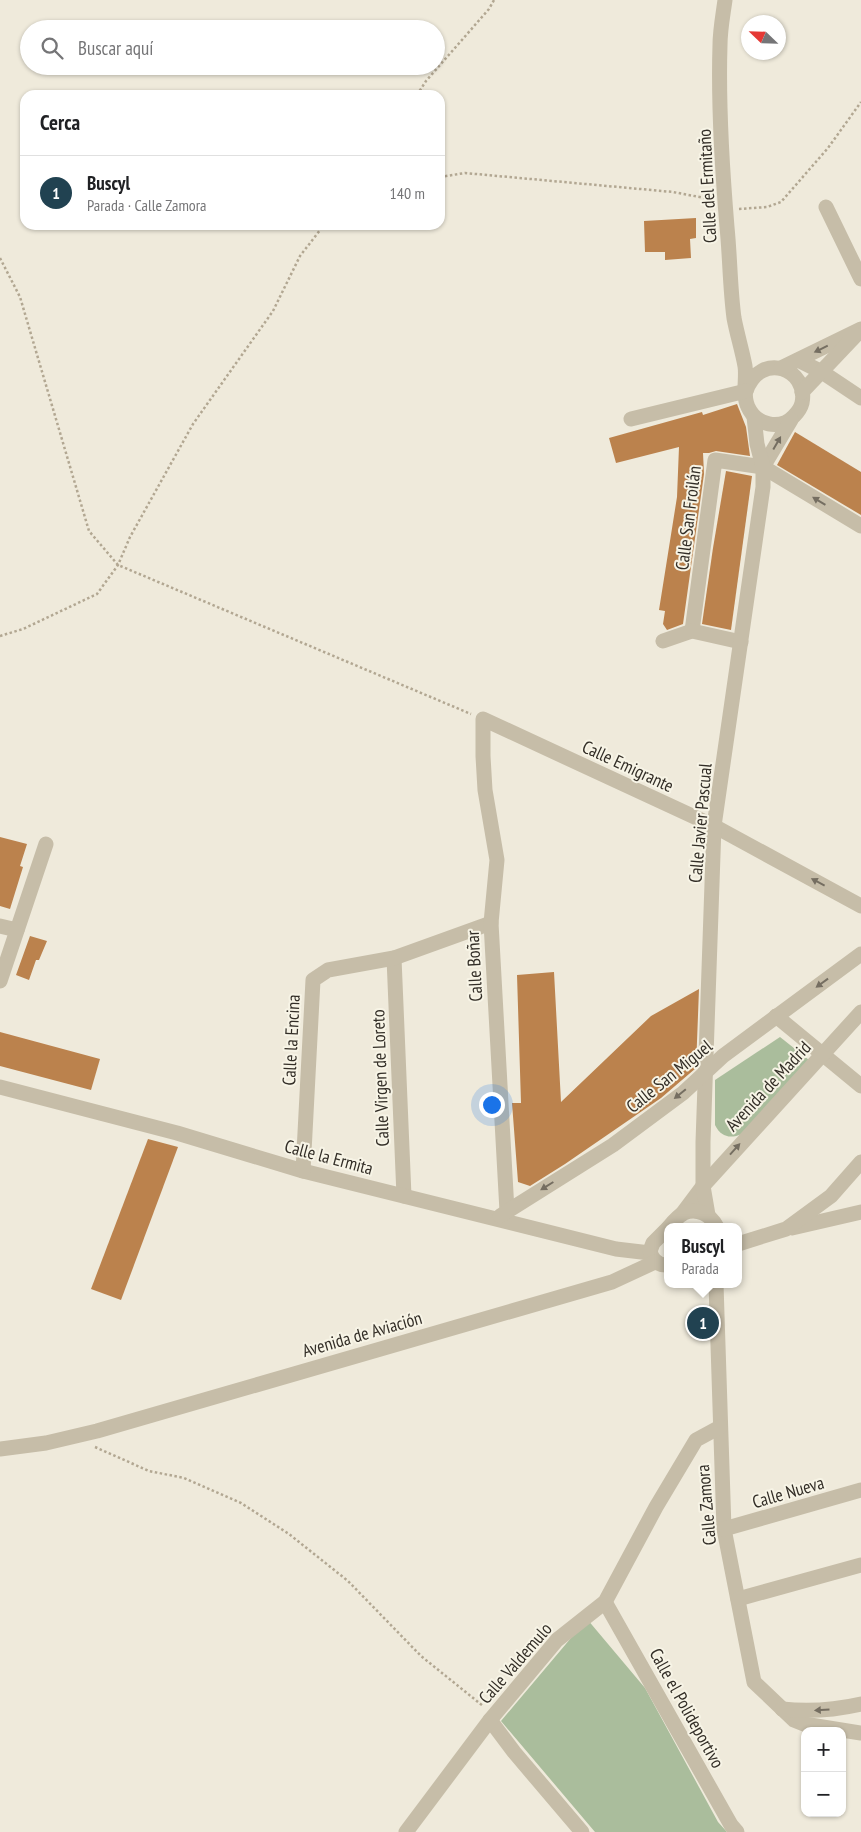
<!DOCTYPE html>
<html lang="es">
<head>
<meta charset="utf-8">
<style>
  :root { --surface:#fff; --page:#f6f6f6; --text:#202124; --muted:#757577; --line:#e0e0e0; --accent:#214251 }
  body { margin:0; font-family:"PT Sans Narrow",sans-serif; background:var(--page); color:var(--text) }
  .controls { position:absolute; right:15px; bottom:15px; display:grid; overflow:hidden; border-radius:10px; box-shadow:0 1px 4px #0004 }
  .controls button { width:45px; height:45px; display:grid; place-items:center; padding:0; border:0; border-bottom:1px solid var(--line); background:var(--surface); color:var(--text); font:25px sans-serif }
  .compass { position:absolute; left:741px; top:15px; width:45px; height:45px; border-radius:50%; background:var(--surface); box-shadow:0 1px 4px #0004; rotate:293deg }
  .you { position:absolute; left:491px; top:1104px; width:18px; height:18px; margin:-12px; border:4px solid #fff; border-radius:50%; background:#1a73e8; box-shadow:0 0 0 8px #1a73e833 }
  .badge { display:grid; place-items:center; width:32px; height:32px; border-radius:50%; background:var(--accent); color:#fff; font-size:16px; font-weight:700 }
  .pin { position:absolute; translate:-50% -50%; border:2px solid #fff; box-shadow:0 1px 5px #0006 }
  .popup { position:absolute; left:664px; top:1223px; width:78px; height:65px; box-sizing:border-box; display:grid; place-content:center; border-radius:10px; background:var(--surface); filter:drop-shadow(0 1px 4px #0005); font-size:16px; white-space:nowrap; color:var(--muted) }
  .popup b { font-size:19px; color:var(--text) }
  .popup::after { content:''; position:absolute; left:50%; top:100%; margin-left:-10px; border:10px solid transparent; border-top-color:var(--surface) }
  .list { margin:0; padding:0; list-style:none }
  h2 { display:flex; justify-content:space-between; align-items:center; height:65px; margin:0; padding:0 20px; font-size:21px }
  h2 small { font-size:16px; font-weight:400; color:var(--muted) }
  .list li { display:grid; grid-template-columns:32px 1fr auto; gap:15px; align-items:center; box-sizing:border-box; height:75px; padding:0 20px; border-top:1px solid var(--line) }
  .list b { display:block; font-size:19px; white-space:nowrap }
  .list p { margin:0; font-size:16px; white-space:nowrap; color:var(--muted) }
  .list em { font-size:16px; font-style:normal; color:var(--muted) }
  .icon { flex:none; width:28px; height:28px; fill:none; stroke:currentColor; stroke-width:2; stroke-linecap:round; stroke-linejoin:round }
  .map { position:relative; flex:none; width:861px; height:1832px; overflow:hidden }
  .search { position:absolute; background:var(--surface); box-shadow:0 1px 4px #0004; left:20px; top:20px; width:425px; height:55px; display:flex; align-items:center; gap:12px; box-sizing:border-box; padding:0 18px; border-radius:28px; color:var(--muted); font-size:19px }
  .panel { position:absolute; background:var(--surface); box-shadow:0 1px 4px #0004; left:20px; top:90px; width:425px; height:140px; border-radius:15px }
  .map>svg:first-child { display:block }
  .green { fill:#aabd9c }
  .building { fill:#bb824d }
  .lines { fill:none; stroke-linecap:round; stroke-linejoin:round }
  .path { stroke:#b2a792; stroke-width:2.5; stroke-dasharray:2.5 2.5; stroke-linecap:butt }
  .minor { stroke:#c6bda8; stroke-width:15 }
  .oneway { fill:#756e61 }
  .labels { text-anchor:middle; dominant-baseline:central; stroke-width:4; stroke-linejoin:round; paint-order:stroke }
  .street-label { font-size:18px; fill:#332e27; stroke:#f7f4e6 }
</style>
</head>
<body>
<div class="map">
<svg width="861" height="1832" viewBox="0 0 861 1832">
  <rect width="100%" height="100%" fill="#efeadb"/>
  <!-- green -->
  <g class="green">
    <path d="M780,1037l29,23 -67,74c-12,5 -21,3 -27,-9v-45z"/>
    <path d="M587,1619l58,69 73,134 9,10h-132l-94,-111z"/>
  </g>
  <!-- building -->
  <g class="building">
    <path d="M696,218v20l-6,1 1,19 -26,2v-8h-20l-1,-31z"/>
    <path d="M737,404l9,23 4,29 -34,-5 -7,2h-6l1,21 -21,150 -16,6 -4,-6 2,-13 -6,-1 18,-113 2,-50 -63,16 -7,-25 93,-26 1,3z"/>
    <path d="M795,432l66,40v43l-84,-50z"/>
    <path d="M726,471l26,5 -21,154 -29,-6 11,-76z"/>
    <path d="M0,837l27,7 -7,22 3,1 -13,42 -10,-3z"/>
    <path d="M30,936l17,5 -8,19h-3l-7,20 -13,-5z"/>
    <path d="M554,972l7,130 90,-86 48,-27 -3,79 -35,30 -96,66 -35,22 -12,-4 -6,-79h9l-4,-128z"/>
    <path d="M0,1032l100,27 -9,31 -91,-24z"/>
    <path d="M148,1139l30,8 -57,153 -30,-11z"/>
  </g>
  <g class="lines">
    <!-- path -->
    <g class="path">
      <path d="M417,95l9,-14 63,-72 5,-9"/>
      <path d="M440,177l25,-4 208,19 37,7"/>
      <path d="M739,209l28,-2 14,-5 47,-54 33,-46"/>
      <path d="M0,258l20,39 69,234 29,34 353,149"/>
      <path d="M0,636l23,-7 74,-35 21,-29 12,-28 63,-113 80,-113 27,-55 24,-31"/>
      <path d="M95,1447l54,24 35,7 57,25 48,31 59,47 73,75 62,50"/>
    </g>
    <!-- minor -->
    <g class="minor">
      <path d="M725,0c-2,15 -5,30 -5,45 -2,61 2,122 7,182 3,30 3,61 7,91 3,16 8,32 11,48 2,12 -3,29 3,41 8,18 32,24 46,9 4,-4 7,-9 8,-13 7,-34 -41,-53 -56,-12"/>
      <path d="M826,207l35,72"/>
      <path d="M798,360l24,12 39,26"/>
      <path d="M781,368l80,-39"/>
      <path d="M802,392l54,-57"/>
      <path d="M631,419l115,-28"/>
      <path d="M763,467l28,-47"/>
      <path d="M692,631l23,-171 48,7 98,59"/>
      <path d="M663,641l29,-10 49,11"/>
      <path d="M0,926l17,4"/>
      <path d="M394,958l10,238"/>
      <path d="M0,981l46,-137"/>
      <path d="M776,1016l85,70"/>
      <path d="M0,1087l177,46 126,38 313,78 34,4"/>
      <path d="M303,1171l10,-191 15,-10 66,-12 97,-35"/>
      <path d="M507,1211l-16,-288 6,-63 -12,-70 -2,-34v-37l231,107 147,80"/>
      <path d="M682,1214l21,-28 158,-174"/>
      <path d="M708,1215l-5,-29v-44l11,-316 49,-339v-20l-6,-23 -3,-27"/>
      <path d="M500,1216l113,-71 70,-52 40,-37 138,-102"/>
      <path d="M669,1227c4,-5 9,-11 15,-14 13,-6 27,2 33,14"/>
      <path d="M668,1228l-15,15 -3,8c2,9 8,15 18,14"/>
      <path d="M792,1228l69,-16"/>
      <path d="M738,1244l48,-15 45,-33 30,-34"/>
      <path d="M716,1284l8,245 30,153 40,38 10,4 57,9"/>
      <path d="M0,1449l46,-6 51,-12 515,-149 43,-20"/>
      <path d="M724,1529l137,-39"/>
      <path d="M738,1599l123,-34"/>
      <path d="M605,1602l126,223 6,7"/>
      <path d="M782,1709c27,3 53,1 79,-5"/>
      <path d="M490,1720l24,32 68,80"/>
      <path d="M406,1832l84,-112 67,-80 48,-38 51,-95 40,-67 24,-13"/>
    </g>
  </g>
  <!-- one-way arrows -->
  <defs><path id="oneway-solid" d="M-6-.8H1V-3.2L6.5 0L1 3.2V.8H-6Z" transform="scale(1.25)"/></defs>
  <g class="oneway">
    <use href="#oneway-solid" transform="translate(821 349) rotate(154)"/>
    <use href="#oneway-solid" transform="translate(777 443) rotate(-60)"/>
    <use href="#oneway-solid" transform="translate(819 501) rotate(-149)"/>
    <use href="#oneway-solid" transform="translate(818 882) rotate(-152)"/>
    <use href="#oneway-solid" transform="translate(822 983) rotate(144)"/>
    <use href="#oneway-solid" transform="translate(680 1094) rotate(141)"/>
    <use href="#oneway-solid" transform="translate(735 1149) rotate(-48)"/>
    <use href="#oneway-solid" transform="translate(547 1186) rotate(148)"/>
    <use href="#oneway-solid" transform="translate(822 1710) rotate(177)"/>
  </g>
  <g class="labels">
    <!-- street labels -->
    <g class="street-label">
      <text transform="translate(707 186) rotate(-93)">Calle del Ermitaño</text>
      <text transform="translate(688 518) rotate(-83)">Calle San Froilán</text>
      <text transform="translate(628 766) rotate(25)">Calle Emigrante</text>
      <text transform="translate(700 823) rotate(-85)">Calle Javier Pascual</text>
      <text transform="translate(474 966) rotate(-93)">Calle Boñar</text>
      <text transform="translate(291 1040) rotate(-87)">Calle la Encina</text>
      <text transform="translate(669 1076) rotate(-39)">Calle San Miguel</text>
      <text transform="translate(380 1078) rotate(-92)">Calle Virgen de Loreto</text>
      <text transform="translate(768 1086) rotate(-47)">Avenida de Madrid</text>
      <text transform="translate(329 1157) rotate(15)">Calle la Ermita</text>
      <text transform="translate(362 1334) rotate(-16)">Avenida de Aviación</text>
      <text transform="translate(788 1492) rotate(-16)">Calle Nueva</text>
      <text transform="translate(706 1505) rotate(-95)">Calle Zamora</text>
      <text transform="translate(515 1663) rotate(-49)">Calle Valdemulo</text>
      <text transform="translate(687 1708) rotate(61)">Calle el Polideportivo</text>
    </g>
  </g>
</svg>
<div class="controls">
<button>+</button>
<button>−</button>
</div>
<svg class="compass" viewBox="-18 -18 36 36"><path d="M0-13l5 13h-10z" fill="#e53935"/><path d="M0 13l5-13h-10z" fill="#757577"/></svg>
<div class="you"></div>
<div class="pin badge" style="left:703px;top:1323px">1</div>
<div class="popup"><b>Buscyl</b>Parada</div>
<div class="search"><svg class="icon" aria-label="search" viewBox="0 0 24 24"><circle cx="10" cy="10" r="6"/><path d="M15 15l6 6"/></svg>Buscar aquí</div>
<section class="panel">
<h2>Cerca<small></small></h2>
<ul class="list">
<li><span class="badge">1</span><div><b>Buscyl</b><p>Parada · Calle Zamora</p></div><em>140 m</em></li>
</ul>
</section>
</div>
</body>
</html>
